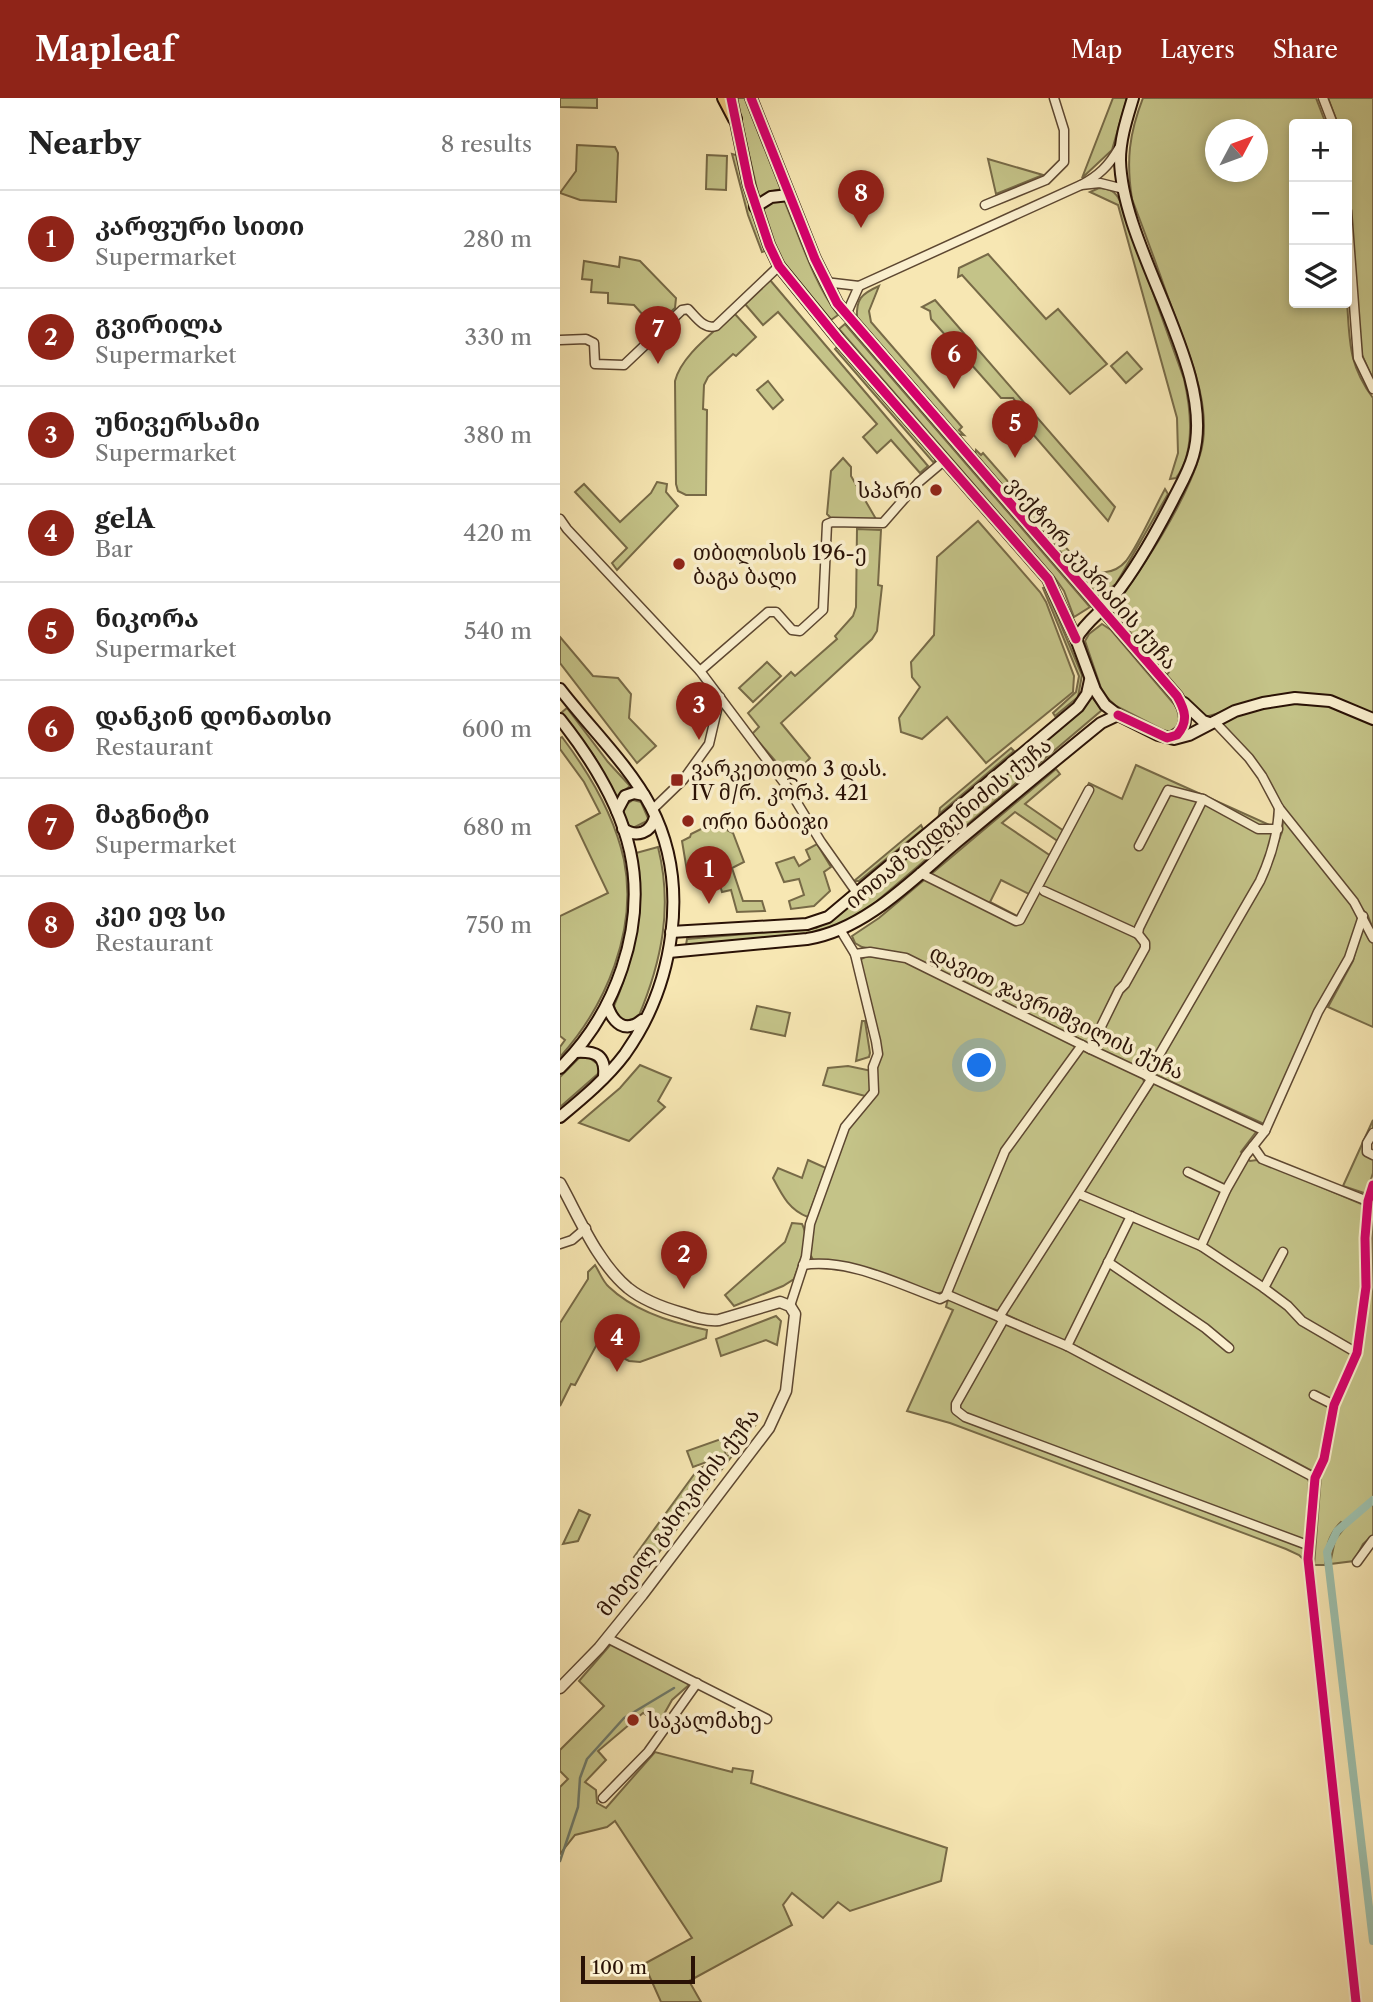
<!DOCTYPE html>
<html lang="en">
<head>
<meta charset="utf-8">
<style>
  :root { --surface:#fff; --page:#f6f6f6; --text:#222; --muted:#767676; --line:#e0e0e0; --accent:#8f2418 }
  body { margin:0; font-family:"Libre Caslon Text","Noto Serif Georgian",serif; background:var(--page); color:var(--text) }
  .controls { position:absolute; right:21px; top:21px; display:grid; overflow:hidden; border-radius:7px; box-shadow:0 4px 10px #0003 }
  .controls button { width:63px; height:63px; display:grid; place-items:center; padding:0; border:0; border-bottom:2px solid var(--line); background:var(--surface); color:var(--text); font:35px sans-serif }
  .compass { position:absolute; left:645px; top:21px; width:63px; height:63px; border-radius:50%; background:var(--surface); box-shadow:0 4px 10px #0003; rotate:49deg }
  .scale { position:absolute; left:21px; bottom:18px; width:114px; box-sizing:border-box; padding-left:7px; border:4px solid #2a1206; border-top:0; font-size:19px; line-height:24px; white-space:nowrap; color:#2a1206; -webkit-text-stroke:5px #faefce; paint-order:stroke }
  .you { position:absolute; left:420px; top:968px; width:24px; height:24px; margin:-18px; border:5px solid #fff; border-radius:50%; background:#1a73e8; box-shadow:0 0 0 10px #1a73e833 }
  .badge { display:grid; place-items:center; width:46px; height:46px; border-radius:50%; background:var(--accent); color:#fff; font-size:23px; font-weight:700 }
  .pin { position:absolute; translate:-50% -58px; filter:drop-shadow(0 2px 4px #0008) }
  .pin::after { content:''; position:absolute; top:37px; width:24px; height:21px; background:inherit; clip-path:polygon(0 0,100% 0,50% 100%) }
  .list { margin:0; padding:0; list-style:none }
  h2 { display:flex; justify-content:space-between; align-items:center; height:91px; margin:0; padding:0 28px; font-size:30px }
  h2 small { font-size:23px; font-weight:400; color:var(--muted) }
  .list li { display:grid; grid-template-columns:46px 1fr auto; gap:21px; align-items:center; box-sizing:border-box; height:98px; padding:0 28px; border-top:2px solid var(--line) }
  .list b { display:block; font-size:26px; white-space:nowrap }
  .list p { margin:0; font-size:23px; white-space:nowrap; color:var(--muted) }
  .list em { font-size:23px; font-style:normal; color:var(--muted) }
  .icon { flex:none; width:38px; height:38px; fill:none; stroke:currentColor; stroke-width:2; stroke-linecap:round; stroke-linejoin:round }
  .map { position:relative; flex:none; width:813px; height:1904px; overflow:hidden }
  header { display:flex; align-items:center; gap:42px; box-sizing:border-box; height:98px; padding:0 35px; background:var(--accent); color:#fff }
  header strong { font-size:33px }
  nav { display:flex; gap:38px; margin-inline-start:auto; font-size:24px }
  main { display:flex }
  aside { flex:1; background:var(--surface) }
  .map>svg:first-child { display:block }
  .green { fill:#c4c388; stroke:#776a47; stroke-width:2; fill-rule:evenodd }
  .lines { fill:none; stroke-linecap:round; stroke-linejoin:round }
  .stream { stroke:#6f7a6a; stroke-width:2.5 }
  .canal { stroke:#9dc0ad; stroke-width:8 }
  .minor-casing { stroke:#5d4731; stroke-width:11 }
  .tertiary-casing { stroke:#5d4731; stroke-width:13 }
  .secondary-casing { stroke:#2a1206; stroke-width:14 }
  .primary-casing { stroke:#2a1206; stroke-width:16 }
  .minor { stroke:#faefce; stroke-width:8 }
  .tertiary { stroke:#faefce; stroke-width:10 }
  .secondary { stroke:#faefce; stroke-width:10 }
  .primary { stroke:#ecc47a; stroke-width:12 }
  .cycleway-casing { stroke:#faefce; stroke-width:13 }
  .cycleway { stroke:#d6006c; stroke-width:9 }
  .poi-dot { fill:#8f2418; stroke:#faefce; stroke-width:2.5 }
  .labels { text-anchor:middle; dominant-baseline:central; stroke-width:7; stroke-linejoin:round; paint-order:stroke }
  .poi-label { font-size:21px; fill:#2a1206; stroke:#faefce; text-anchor:start }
  .street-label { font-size:21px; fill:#2a1206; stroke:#faefce }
</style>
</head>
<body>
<header>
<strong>Mapleaf</strong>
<nav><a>Map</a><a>Layers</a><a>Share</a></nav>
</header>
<main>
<aside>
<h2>Nearby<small>8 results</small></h2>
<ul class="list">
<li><span class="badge">1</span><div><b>კარფური სითი</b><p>Supermarket</p></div><em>280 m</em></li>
<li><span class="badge">2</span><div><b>გვირილა</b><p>Supermarket</p></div><em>330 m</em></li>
<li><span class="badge">3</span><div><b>უნივერსამი</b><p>Supermarket</p></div><em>380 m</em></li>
<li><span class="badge">4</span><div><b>gelA</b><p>Bar</p></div><em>420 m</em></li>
<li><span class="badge">5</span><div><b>ნიკორა</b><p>Supermarket</p></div><em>540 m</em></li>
<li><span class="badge">6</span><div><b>დანკინ დონათსი</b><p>Restaurant</p></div><em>600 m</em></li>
<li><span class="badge">7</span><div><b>მაგნიტი</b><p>Supermarket</p></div><em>680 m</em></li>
<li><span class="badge">8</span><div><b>კეი ეფ სი</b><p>Restaurant</p></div><em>750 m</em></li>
</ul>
</aside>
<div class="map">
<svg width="813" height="1904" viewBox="0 0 813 1904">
  <rect width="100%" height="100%" fill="#f7e7b3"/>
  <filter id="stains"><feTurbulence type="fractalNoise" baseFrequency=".00286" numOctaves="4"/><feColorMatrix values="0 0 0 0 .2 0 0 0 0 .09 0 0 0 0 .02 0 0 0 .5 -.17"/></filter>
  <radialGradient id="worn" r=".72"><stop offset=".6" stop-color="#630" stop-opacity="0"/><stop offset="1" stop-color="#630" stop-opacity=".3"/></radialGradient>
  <!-- green -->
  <g class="green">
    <path d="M0,0h37v10l-37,-1z"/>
    <path d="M176,0h11l35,91 -9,2 -14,7z"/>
    <path d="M553,0h14l-15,52 -30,28z"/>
    <path d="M583,0h173l10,26h-32v179l53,-1c3,40 1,62 26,96v318l-53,-21 -28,-2 -87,24 -7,-5 -32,-36 3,-4 -28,-33 -4,2 -24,-27v-5c31,-44 71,-103 87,-154 15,-48 -15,-110 -31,-155 -12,-34 -24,-67 -37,-101 -6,-38 -3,-65 11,-101zM656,32h42v42h-42z"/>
    <path d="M768,0h45v282l-11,-25 -3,-24 -12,-169v-38h-9z"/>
    <path d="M17,47l38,2 3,6 -2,49 -36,-2 -20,-7 16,-22z"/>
    <path d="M172,56l4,1 7,30 22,66 -3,1 -14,-37z"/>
    <path d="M147,57l20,1 -1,34 -20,-1z"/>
    <path d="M428,61l55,16 -47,19z"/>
    <path d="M539,90c12,1 16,3 21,13l64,178c7,31 12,72 -8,99l-6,1 8,-26 -1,-35 -59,-213 -28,-13z"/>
    <path d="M224,102c16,38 29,81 54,115l-7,5 -47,-57 -12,-20 -10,-34 11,-8z"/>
    <path d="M428,156l58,65 12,-10 49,55 -37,30 -108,-119 -4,2 1,-9z"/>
    <path d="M60,159l20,4 36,37 -1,10 -21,19 -20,-22 -26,-2v-10l-17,-1 1,-12 -10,-1 2,-18 35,6z"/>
    <path d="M210,182l158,186 -8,7 -29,-33 -14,13 -14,-16 14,-13 -99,-112 -15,13 -18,-21z"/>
    <path d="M319,188l-10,25 2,11 91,105 -3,3 5,5 -7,-1 -100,-116c-1,-19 4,-24 22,-32z"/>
    <path d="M375,202l180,207 -7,14 -90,-104 1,-11 -6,-8h-12l-70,-79 -1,-8 -8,-4z"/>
    <path d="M174,215l22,24 -20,19 -3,-2 -25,23 -4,8 -1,24 4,1 -1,85h-20l-8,-4 -2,-7 -1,-103c7,-27 40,-49 59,-68z"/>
    <path d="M285,226l245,283 -16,10 -10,-26 -9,-13 -216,-249z"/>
    <path d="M277,249l99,113 -3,2 -98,-113z"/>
    <path d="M567,254l15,17 -16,14 -15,-17z"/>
    <path d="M208,283l15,19 -10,9 -16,-19z"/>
    <path d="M416,352l5,5 2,-2 99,113c14,9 32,9 44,-5 13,-17 28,-52 39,-72l3,5 -52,90 -18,12 -123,-141z"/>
    <path d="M283,360l8,9v9l25,43 -3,3 -41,-3 -5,-5 4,-43z"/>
    <path d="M97,384l10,2 -1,8 12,14 -61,64 -5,-7 15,-15 -52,-56 9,-8 36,38 31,-29z"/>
    <path d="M418,423l62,71 6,10 28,74 -1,16 -87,71 -39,-46 -25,22 -21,-7 -2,-14 21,-31 -8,-10 -1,-15 23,-27 3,-78z"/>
    <path d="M297,431l24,1 -3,55 4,1 -5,45 -5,8 -91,84 29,35 -19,21 -39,-45 7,-7 -11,-14 43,-41 4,4 42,-37 -2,-3 18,-20 3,-9z"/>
    <path d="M485,489l37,88 -4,22 -23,19 -2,-3 23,-21 3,-16 -36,-88z"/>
    <path d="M542,526l9,6 63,74 8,13 -6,13 -7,3 -53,-27 -13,-12 -18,-53 4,-7z"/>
    <path d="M0,539l33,39 25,2 13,16 -2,24 27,28 -19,17 -77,-100z"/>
    <path d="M207,564l14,14 -28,26 -14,-14z"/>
    <path d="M532,599l10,13 -232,197 -26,18 -27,8 -131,12 1,-6 129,-11 16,-8z"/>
    <path d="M720,605l48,3 45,17v206l-5,-13 -84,-104 -11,-22 -54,-66 30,-14z"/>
    <path d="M7,610l41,54 22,24 -14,11 -22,-41 -33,-43z"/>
    <path d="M2,639c28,37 52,77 62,123 14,70 -18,146 -64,197v-10l5,-7 -5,-4v-120l48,-23 -32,-67 24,-13 -16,-31 -24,-33v-11z"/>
    <path d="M451,650l3,3 -75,63 1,-6z"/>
    <path d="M576,667l140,63 -17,49 -112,193 -3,1 -234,-115 -48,-9 -7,-4 -3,-7 27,-18 177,-149 4,5 -35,30 39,27 25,-48 33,16zM455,714l44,30 -8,14 -49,-33zM441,782l30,15 -12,22 -29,-15z"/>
    <path d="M73,702l8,2 7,16 -1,3 -14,7 -4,-1 -6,-16 4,-7z"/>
    <path d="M723,722l4,1 73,95 -15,42 -81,166 -108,-49 -2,-3 106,-184 22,-56z"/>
    <path d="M149,727l14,3 10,5 11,29 -12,6 11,33h19l3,10 -28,1 -6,-22 -9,2 -8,-27 -27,6 -5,-30 8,-4 1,-3z"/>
    <path d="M361,727l2,4 -64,52h-5z"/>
    <path d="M257,746l14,23 -7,5 6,19 -16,15 -23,3 -2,-8 15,-6 -5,-16 -15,3 -8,-19 18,-6 5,9 11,-7 -4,-9z"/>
    <path d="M98,749c15,60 4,114 -20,171l-14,3 -7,-6 -3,-9c21,-49 30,-100 22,-153z"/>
    <path d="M801,832l6,2 6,12v83l-45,-20 25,-46z"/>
    <path d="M307,858l37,5 239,117 2,8 -146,225 -55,-19 -10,2 -105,-32 -16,-2 -4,-8 4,-27 34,-96 30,-41v-20l5,-15 -22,-93z"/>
    <path d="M197,908l33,7 -5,23 -34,-7z"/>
    <path d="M302,923h3l5,32 -1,4 -13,4z"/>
    <path d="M28,959l11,8 1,7 -40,35v-30l19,-19z"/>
    <path d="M80,967l31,13 -13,23 7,6 -36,34 -50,-18 41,-35z"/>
    <path d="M288,968l24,5 -3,26 -46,-12 5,-17z"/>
    <path d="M595,984l99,46 2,4 -15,20 9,9 7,-1 107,45 -1,83 -9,63 -22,46 -11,62 -7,13 -234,-124 -73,-33 -1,-4z"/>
    <path d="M813,1022v10l-9,22 9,6v15l-6,19 -3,1 -21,-7z"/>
    <path d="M248,1062l18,8 -18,49c-19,-7 -26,-22 -35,-39l5,-10 24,10z"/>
    <path d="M813,1111v326l-10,9 -9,17 -24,3 5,-24 11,-14 -5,-4c-13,13 -15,25 -16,43h-11l7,-89 7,-15 8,-57 26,-53 7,-61z"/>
    <path d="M232,1125l10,1c9,16 -3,39 -8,55l-11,7 -49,20 -9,-11 60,-53z"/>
    <path d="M35,1167c5,8 8,17 14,22 25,24 63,36 98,43l-1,8 -66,24 -11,-1 -32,-17 -22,41 -4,-1 -11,22v-83l28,-44v-7z"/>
    <path d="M388,1201l116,49 243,128 2,6 -5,78 -5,-5 -13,-6 -336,-126 -43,-12 46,-101 -7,-3z"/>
    <path d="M216,1218l5,5 -4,24 -11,-5 -45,16 -5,-17z"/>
    <path d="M194,1329l-107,141 -13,-11 64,-88 31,-14 -5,-18z"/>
    <path d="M161,1341l5,16 -33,12 -6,-16z"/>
    <path d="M19,1412l11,5 -12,26 -15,3z"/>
    <path d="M51,1546l79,40 -18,16 -13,23 -16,-10 -45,38 8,9 -21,22 11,8 1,13 9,5 49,-56 77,20 1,-4 20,3 -2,12 196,65 -6,33 -91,30 -12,-9 -15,16 -31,-25 -9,12 9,20 -103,56 12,21h-40l-17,-38 48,-26 -77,-117 -8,6 -32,8 -15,19v-67l8,-8 -8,-8v-21l44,-44 -25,-25z"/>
  </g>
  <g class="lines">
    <!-- stream -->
    <path class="stream" d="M0,1763l18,-54 2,-29 7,-19 37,-41 50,-30"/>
    <!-- canal -->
    <path class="canal" d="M813,1402l-36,31 -10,21 46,389"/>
    <!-- minor casing -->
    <g class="minor-casing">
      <g id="minor">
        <path d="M763,0l10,26"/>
        <path d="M559,50c-10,18 -21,28 -38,37l19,-2 24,6"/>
        <path d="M425,107l61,-25 18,-18v-32l-10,-32"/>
        <path d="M787,113l11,147 15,31"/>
        <path d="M265,184l34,4 -13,29"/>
        <path d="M299,188l222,-101"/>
        <path d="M0,242l26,-1 8,4 1,21 29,1 58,-55 6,-1c8,8 16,21 28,17l63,-60"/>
        <path d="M0,421l7,10 133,142 88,117 33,54 36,51"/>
        <path d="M140,573l68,-59h8l16,18 8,1 23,-21 4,-86 5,-2 51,1 36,-41 26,-22"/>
        <path d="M654,623l35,37 13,18 17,32 75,94 19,36"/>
        <path d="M92,712l31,-30 26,-36 11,-47"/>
        <path d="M579,748l29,-56 35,9 55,30h20"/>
        <path d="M360,775l96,48 4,-1 69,-130"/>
        <path d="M484,793l94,43"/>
        <path d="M295,856l15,-2 36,6 184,91 175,82"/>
        <path d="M530,951l29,-59 6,-6 20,-36v-5l-7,-9 1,-6 64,-129"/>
        <path d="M587,978l113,-195c11,-24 18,-46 19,-73"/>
        <path d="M813,1035l-6,10v9l6,3"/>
        <path d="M693,1048l9,13 108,43"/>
        <path d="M628,1074l38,18"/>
        <path d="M519,1096l122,52 63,42"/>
        <path d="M0,1146l12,-4 14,-12"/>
        <path d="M641,1148l25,-56 20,-35 19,-24 53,-119 31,-54 14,-42"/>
        <path d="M723,1154l-19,36 24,18 14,15 55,32"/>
        <path d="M548,1164l97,66 24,20"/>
        <path d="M243,1167c46,-7 95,19 137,34l8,-4 119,51 248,132"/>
        <path d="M386,1197l59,-144 77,-106"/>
        <path d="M230,1208l16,-49 4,-33 35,-97 29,-35 -1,-25 5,-13 -2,-13 -21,-87 -14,-23"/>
        <path d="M439,1219l153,-239"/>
        <path d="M444,1221l-48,85v6l9,7 345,129"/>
        <path d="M507,1248l64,-130"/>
        <path d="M754,1297l20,10"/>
        <path d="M797,1464l16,-22"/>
        <path d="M47,1540l160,81"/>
        <path d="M43,1700l45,-46 49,-69"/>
        <path d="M796,1904l-48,-443 7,-81 9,-19 10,-54 23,-52 9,-66 -1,-49 3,-37 5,-16"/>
      </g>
    </g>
    <!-- tertiary casing -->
    <g class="tertiary-casing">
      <path id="tertiary" d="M0,1085c19,34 37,79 68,105 15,12 36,20 54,25 12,4 24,8 37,7l61,-18 10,4 5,8 -9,77 -17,37 -127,167 -43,53 -39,40"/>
    </g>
    <!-- secondary casing -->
    <g class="secondary-casing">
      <g id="secondary">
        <path d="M171,0l18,87 20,60 10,21 60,74 209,239 28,60 19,51 10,15 13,10 40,20 16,4 15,-4 46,-24 28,-8 32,-5 35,3 43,18"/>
        <path d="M191,0l64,161 22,44 340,393c9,15 14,32 -5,41"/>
        <path d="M195,109l16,-10 18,-2"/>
        <path d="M516,541c10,-18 27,-28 39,-44 23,-29 41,-62 58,-95 7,-14 16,-29 20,-44 25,-85 -71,-205 -73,-296 0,-21 7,-42 13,-62"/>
        <path d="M0,591c30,39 68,75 91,118 40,77 23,178 -26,247 -18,24 -42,44 -65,63"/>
        <path d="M624,605l19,18 6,2"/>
        <path d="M0,621c31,39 59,83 70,132 17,77 -15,163 -70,217"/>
        <path d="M57,713l8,-15 9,-3 10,2"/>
        <path d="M63,731c14,9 28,4 32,-12"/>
        <path d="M111,834l136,-8 21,-7 250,-210 9,-13 3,-14"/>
        <path d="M109,854l138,-13c58,-9 106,-60 150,-97 48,-40 96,-80 144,-119l17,-8"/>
        <path d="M47,907c6,18 18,29 35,15"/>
        <path d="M16,954c20,-1 30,3 28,25"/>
      </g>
    </g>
    <!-- primary casing -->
    <g class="primary-casing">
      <path id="primary" d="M164,0l11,21"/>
    </g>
    <!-- minor -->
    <use href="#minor" class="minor"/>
    <!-- tertiary -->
    <use href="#tertiary" class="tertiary"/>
    <!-- secondary -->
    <use href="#secondary" class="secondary"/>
    <!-- primary -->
    <use href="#primary" class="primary"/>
    <!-- cycleway casing -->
    <g class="cycleway-casing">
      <g id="cycleway">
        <path d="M171,0l18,87 20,60 10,21 60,74 209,239 28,60"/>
        <path d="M191,0l64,161 22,44 340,393c8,14 12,25 0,39l-10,3 -49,-23"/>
        <path d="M796,1904l-48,-443 7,-81 9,-19 10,-54 23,-52 9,-66 -1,-49 3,-37 5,-16"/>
      </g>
    </g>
    <!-- cycleway -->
    <use href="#cycleway" class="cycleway"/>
  </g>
  <!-- markers -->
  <g class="poi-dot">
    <circle cx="376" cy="392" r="7"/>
    <circle cx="119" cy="466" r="7"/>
    <rect x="110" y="675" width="14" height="14" rx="3.5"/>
    <circle cx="128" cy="723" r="7"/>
    <circle cx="73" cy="1622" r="7"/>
  </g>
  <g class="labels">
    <!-- poi labels -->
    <g class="poi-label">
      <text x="362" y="392" text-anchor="end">სპარი</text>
      <text x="133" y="454">თბილისის 196-ე<tspan x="133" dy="24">ბაგა ბაღი</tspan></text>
      <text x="131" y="670">ვარკეთილი 3 დას.<tspan x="131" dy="24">IV მ/რ. კორპ. 421</tspan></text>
      <text x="142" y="723">ორი ნაბიჯი</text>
      <text x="87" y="1622">საკალმახე</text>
    </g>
    <!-- street labels -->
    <g class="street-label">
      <text transform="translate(532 475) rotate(49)">ვიქტორ კუპრაძის ქუჩა</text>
      <text transform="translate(388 725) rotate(-39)">იოთამ ზედგენიძის ქუჩა</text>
      <text transform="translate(497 914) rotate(26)">დავით ჯავრიშვილის ქუჩა</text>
      <text transform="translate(118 1414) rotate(-53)">მიხეილ გახოკიძის ქუჩა</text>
    </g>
  </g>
  <rect width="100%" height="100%" filter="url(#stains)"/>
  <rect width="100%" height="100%" fill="url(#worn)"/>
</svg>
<div class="controls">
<button>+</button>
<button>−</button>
<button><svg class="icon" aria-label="layers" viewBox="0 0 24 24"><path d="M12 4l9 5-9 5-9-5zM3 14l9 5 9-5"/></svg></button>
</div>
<svg class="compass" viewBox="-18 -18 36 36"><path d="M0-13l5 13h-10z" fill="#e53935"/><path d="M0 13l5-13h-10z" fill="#767676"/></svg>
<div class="scale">100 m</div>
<div class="you"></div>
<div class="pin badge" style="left:149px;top:806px">1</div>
<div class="pin badge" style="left:124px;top:1191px">2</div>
<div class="pin badge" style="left:139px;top:642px">3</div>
<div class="pin badge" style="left:57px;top:1274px">4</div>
<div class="pin badge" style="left:455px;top:360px">5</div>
<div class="pin badge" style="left:394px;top:291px">6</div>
<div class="pin badge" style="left:98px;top:266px">7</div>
<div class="pin badge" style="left:301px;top:130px">8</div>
</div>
</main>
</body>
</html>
